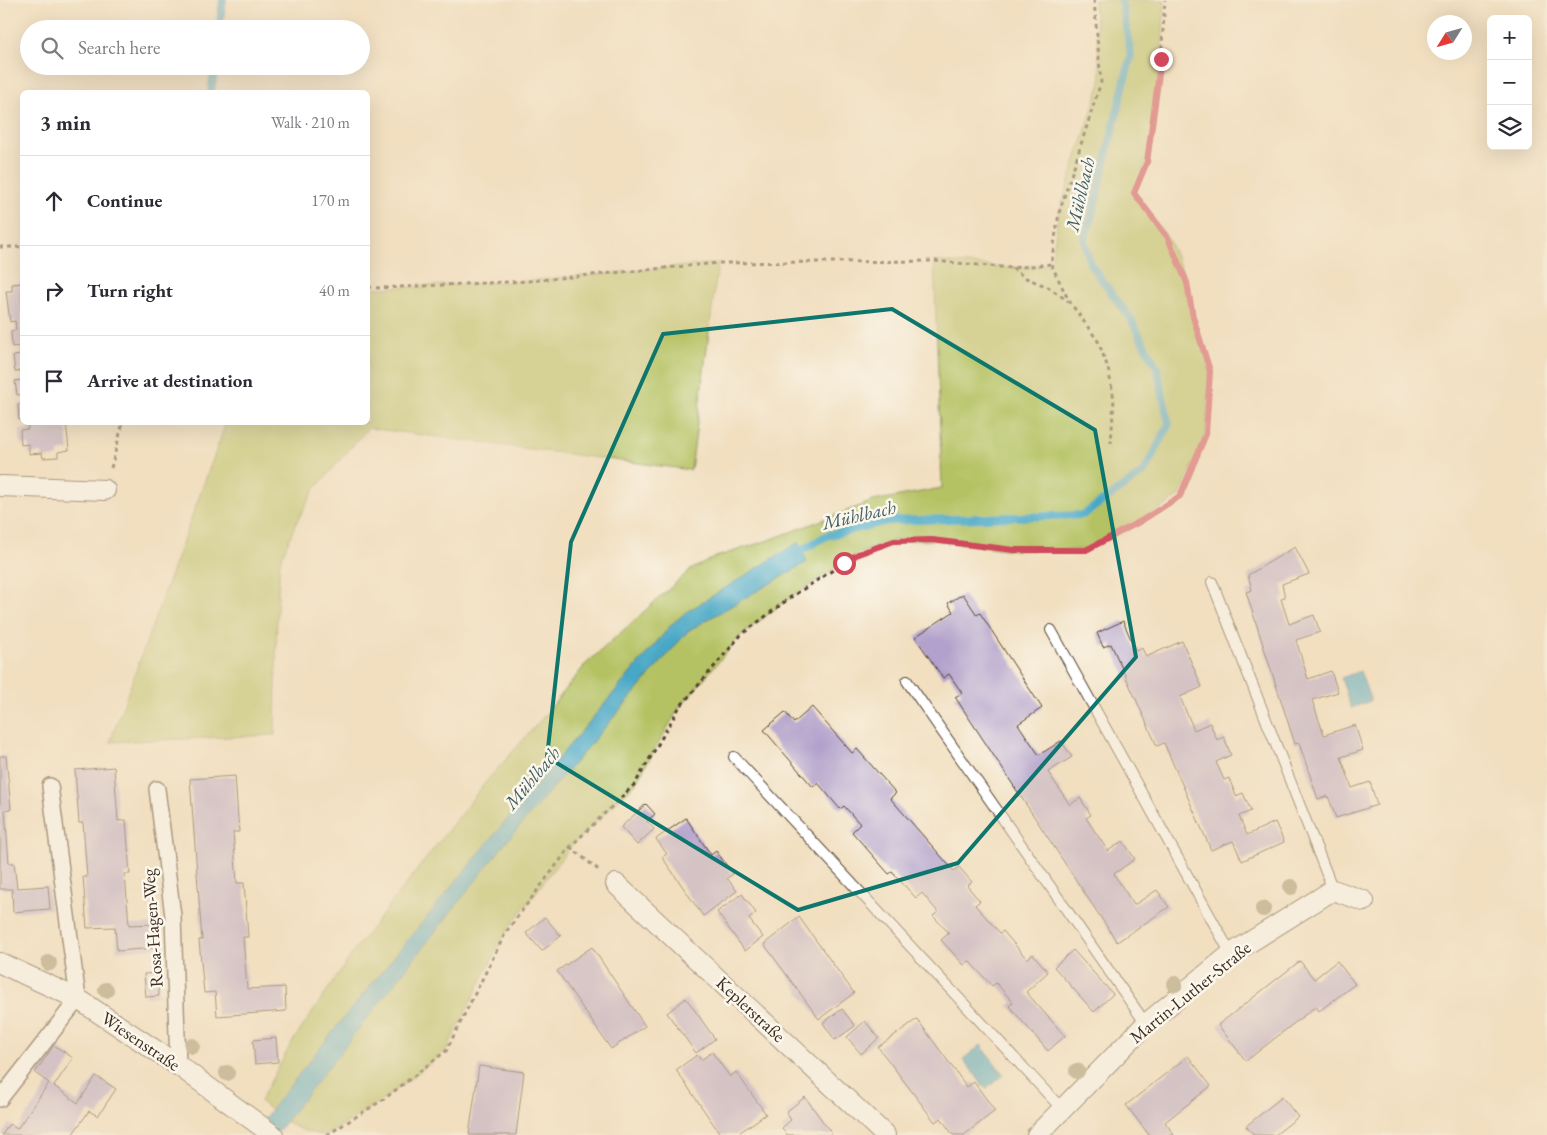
<!DOCTYPE html>
<html lang="en">
<head>
<meta charset="utf-8">
<style>
  :root { --surface:#fff; --page:#f2f2f3; --text:#2b2b33; --muted:#7c7c81; --line:#e1e1e2 }
  body { margin:0; font-family:"EB Garamond",serif; background:var(--page); color:var(--text) }
  .controls { position:absolute; right:15px; top:15px; display:grid; overflow:hidden; border-radius:8px; box-shadow:0 5px 20px #0002 }
  .controls button { width:45px; height:45px; display:grid; place-items:center; padding:0; border:0; border-bottom:1px solid var(--line); background:var(--surface); color:var(--text); font:25px sans-serif }
  .compass { position:absolute; left:1427px; top:15px; width:45px; height:45px; border-radius:50%; background:var(--surface); box-shadow:0 5px 20px #0002; rotate:233deg }
  .stop { position:absolute; width:15px; height:15px; margin:-11px; border:4px solid #d1495b; border-radius:50%; background:#fff }
  .stop.end { background:#d1495b; border-color:#fff; box-shadow:0 1px 5px #0008 }
  .list { margin:0; padding:0; list-style:none }
  h2 { display:flex; justify-content:space-between; align-items:center; height:65px; margin:0; padding:0 20px; font-size:21px }
  h2 small { font-size:16px; font-weight:400; color:var(--muted) }
  .list li { display:grid; grid-template-columns:32px 1fr auto; gap:15px; align-items:center; box-sizing:border-box; height:90px; padding:0 20px; border-top:1px solid var(--line) }
  .list b { display:block; font-size:19px; white-space:nowrap }
  .list em { font-size:16px; font-style:normal; color:var(--muted) }
  .icon { flex:none; width:28px; height:28px; fill:none; stroke:currentColor; stroke-width:2; stroke-linecap:round; stroke-linejoin:round }
  .map { position:relative; flex:none; width:1547px; height:1135px; overflow:hidden }
  .search { position:absolute; background:var(--surface); box-shadow:0 5px 20px #0002; left:20px; top:20px; width:350px; height:55px; display:flex; align-items:center; gap:12px; box-sizing:border-box; padding:0 18px; border-radius:28px; color:var(--muted); font-size:19px }
  .panel { position:absolute; background:var(--surface); box-shadow:0 5px 20px #0002; left:20px; top:90px; width:350px; height:335px; border-radius:8px }
  .map>svg:first-child { display:block }
  .green { fill:#b5c264; stroke:#787641 }
  .water { fill:#47a7c6; stroke:#416872 }
  .lines { fill:none; stroke-linecap:round; stroke-linejoin:round }
  .stream { stroke:#47a7c6; stroke-width:8 }
  .building { fill:#b2a1cc }
  .service-casing { stroke:#564536; stroke-width:12 }
  .pedestrian-casing { stroke:#564536; stroke-width:18 }
  .minor-casing { stroke:#564536; stroke-width:22 }
  .path { stroke:#564536; stroke-width:3; stroke-dasharray:4 4; stroke-linecap:butt }
  .service { stroke:#fff; stroke-width:10 }
  .pedestrian { stroke:#fff; stroke-width:15 }
  .minor { stroke:#fff; stroke-width:20 }
  .tree { fill:#a19572 }
  .route { stroke:#d1495b; stroke-width:6 }
  .marked { fill:none; stroke:#0f766e; stroke-width:4; stroke-linejoin:round }
  .labels { text-anchor:middle; dominant-baseline:central; stroke-width:5; stroke-linejoin:round; paint-order:stroke }
  .street-label { font-size:18px; fill:#3b2a1e; stroke:#fbf7ec }
  .water-label { font-size:19px; font-style:italic; fill:#405c61; stroke:#fbf7ec }
</style>
</head>
<body>
<div class="map">
<svg width="1547" height="1135" viewBox="0 0 1547 1135">
  <rect width="100%" height="100%" fill="#fbf7ec"/>
  <filter id="ink" filterUnits="userSpaceOnUse"><feTurbulence type="fractalNoise" baseFrequency=".02" numOctaves="2"/><feDisplacementMap in="SourceGraphic" scale="10" xChannelSelector="R" yChannelSelector="G"/><feConvolveMatrix kernelMatrix="1 2 1 2 8 2 1 2 1" color-interpolation-filters="sRGB"/></filter>
  <filter id="wash" filterUnits="userSpaceOnUse"><feTurbulence type="fractalNoise" baseFrequency=".0096" numOctaves="4" result="noise"/><feDisplacementMap in="SourceGraphic" scale="20" xChannelSelector="R" yChannelSelector="G"/><feGaussianBlur stdDeviation="1.12" result="paint"/><feColorMatrix in="noise" values="0 0 0 0 0 0 0 0 0 0 0 0 0 0 0 0 0 1.4 0 .05"/><feComposite in="paint" operator="in"/></filter>
  <g filter="url(#wash)">
    <rect width="100%" height="100%" fill="#f1dfc0"/>
    <!-- green -->
    <g class="green">
      <path d="M1094,0h71l-4,59 -14,103 -13,31 34,45 19,45 6,34 17,54 -4,63 -26,62 -39,25 -55,29h-72l-82,-10 -38,1 -36,13 -67,43 -50,38 -62,73 -44,76 -65,63 -64,85 -60,119 -62,48 -57,36c-27,0 -47,-17 -67,-34l31,-57 65,-96 129,-165 60,-68 41,-51 104,-94 26,-13 53,-17 104,-39 69,-13 -8,-227 78,7 39,-5 8,-50 42,-131z"/>
      <path d="M718,263l-27,207 -323,-42 -53,61 -19,34 -16,38 -3,50 -2,124 -165,7 116,-319 142,-1v-135l12,1 148,-7z"/>
    </g>
    <!-- water -->
    <g class="water">
      <path d="M799,542l8,20 -119,69 -181,210 -232,294h-24l91,-115 171,-208 159,-188 13,-11z"/>
      <path d="M1360,671l11,30 -20,7 -10,-30z"/>
      <path d="M981,1045l23,30 -18,14 -23,-30z"/>
    </g>
    <g class="lines">
      <!-- stream -->
      <g class="stream">
        <path d="M219,29l4,-29"/>
        <path d="M211,92l4,-26"/>
        <path d="M794,555l32,-19 61,-15 196,-6 61,-43 25,-48 -12,-56 -27,-50 -40,-54 -6,-24 8,-25 39,-160 -10,-55"/>
      </g>
    </g>
    <g id="blocks">
      <!-- building -->
      <g class="building">
        <path d="M22,283v88l-7,1 -2,-16 8,-1 -1,-9 -8,1 -1,-16 5,-1 -1,-9 -5,1 -4,-31h6v-7z"/>
        <path d="M22,380v14l-5,1 -2,-14z"/>
        <path d="M22,404v16h-3l-1,-15z"/>
        <path d="M27,422h39l3,28 -11,2v5l-15,1 -1,-5 -13,1v-10l-8,1 -1,-15 8,-1z"/>
        <path d="M1295,547l14,27 -27,10 3,13 -4,2 8,25 25,-9 6,17 -24,8 12,39 23,-8 7,21 -26,8 12,35 31,-10 8,25 -22,7 11,31 18,-6 7,23 -41,13 -8,-22 -10,3 -19,-56 -4,1 -49,-152 6,-2 -4,-15z"/>
        <path d="M963,594l14,21 3,-2 62,95 -24,16 21,31 22,-14 11,16 -24,15 22,33 10,-7 11,17 -5,3 22,33 15,-10 12,18 -21,15 20,31 23,-15 12,17 -52,35 -162,-245 7,-4 -13,-19 -6,4 -28,-41 38,-25 -5,-9z"/>
        <path d="M1123,621l13,30 6,-3 4,9 36,-16 20,46 -22,10 14,33 16,-7 7,17 7,-3 7,18 -15,7 8,18 5,-2 7,18 7,-3 8,18 -12,5 8,19 28,-13 9,20 -42,19 -9,-20 -22,9 -47,-107 -7,3 -46,-102 -8,3 -6,-14z"/>
        <path d="M812,707l40,46 5,-4 39,44 -6,5 64,73 5,-4 13,15 -5,4 13,15 -5,4 25,28 3,-2 24,28 6,-5 15,18 -22,20 39,44 -17,15 -39,-45 4,-4 -17,-19 -4,3 -23,-25 -5,4 -23,-25 8,-7 -16,-17 5,-4 -16,-19 -6,5 -24,-26 -3,2 -37,-42 8,-8 -16,-18 -4,3 -22,-26 -5,4 -49,-57 21,-18 9,11z"/>
        <path d="M0,756h6l5,53 -6,1 4,53h5l3,25 31,-2 2,23 -37,3 -1,-23h-12z"/>
        <path d="M114,767l4,54 8,-1 4,54h-5l4,51 24,-1 2,24 -38,3 -2,-24 -28,1 -4,-51h4l-4,-54h-4l-4,-53z"/>
        <path d="M235,776l4,56h-6l4,51h7l4,54h-5l4,52 38,-2 1,24 -69,5 -2,-24 -11,1 -5,-53h3l-12,-161z"/>
        <path d="M646,804l9,10 -8,7 7,8 -17,16 -16,-18z"/>
        <path d="M686,818l25,37 5,-4 17,23 -6,4 10,13 -34,25 -41,-59 5,-3 -11,-15z"/>
        <path d="M742,894l14,19 -7,6 14,18 -18,14 -28,-39z"/>
        <path d="M545,917l16,19 -19,15 -16,-18z"/>
        <path d="M799,917l55,76 -35,26 -55,-75z"/>
        <path d="M592,947l53,79 -34,23 -54,-78z"/>
        <path d="M1073,950l40,44 -19,18 -40,-45z"/>
        <path d="M1300,961l14,18 23,-18 18,23 -36,27 -3,-5 -70,55 -28,-36z"/>
        <path d="M157,973l2,23 -13,1 -2,-23z"/>
        <path d="M686,998l29,41 -19,14 -29,-40z"/>
        <path d="M842,1009l13,17 -20,14 -12,-17z"/>
        <path d="M917,1019l50,68 7,-5 21,29 -31,24h-11l-12,-17 -6,4 -57,-75z"/>
        <path d="M865,1021l14,17 -18,16 -14,-17z"/>
        <path d="M276,1038l2,24 -23,2 -2,-24z"/>
        <path d="M54,1045l19,13 -19,28 24,17 18,-27 20,13 -18,27 -9,-5 -17,24h-70l7,-11 8,5 32,-46 -14,-10z"/>
        <path d="M712,1052l18,25 6,-5 30,42 -30,21h-15l-45,-65 21,-15 4,5z"/>
        <path d="M1188,1056l23,30 -46,36 9,13h-25l-23,-30z"/>
        <path d="M479,1066l45,6 -8,63h-47z"/>
        <path d="M805,1097l27,37 -1,1h-44l-5,-7 9,-8 -5,-8z"/>
        <path d="M1282,1097l16,20 -23,18h-21l-8,-9z"/>
      </g>
    </g>
  </g>
  <g filter="url(#ink)">
    <use href="#blocks" fill-opacity="0" stroke="#564536" stroke-width="1"/>
    <g class="lines">
      <!-- service casing -->
      <g class="service-casing">
        <g id="service">
          <path d="M1212,582l121,308"/>
          <path d="M1051,630l180,324"/>
          <path d="M907,681l239,343"/>
          <path d="M734,757l328,352"/>
        </g>
      </g>
      <!-- pedestrian casing -->
      <g class="pedestrian-casing">
        <g id="pedestrian">
          <path d="M157,789l16,127 5,150"/>
          <path d="M0,1099l78,-100 -28,-213"/>
        </g>
      </g>
      <!-- minor casing -->
      <g class="minor-casing">
        <g id="minor">
          <path d="M0,486l105,4"/>
          <path d="M616,884l269,251"/>
          <path d="M0,963l78,36 104,69 91,67"/>
          <path d="M1037,1135l109,-111 85,-70 102,-64 31,11"/>
        </g>
      </g>
      <!-- path -->
      <g class="path">
        <path d="M1094,0l7,82 -42,131 -8,51 18,37 29,40 10,27 6,31 -3,44"/>
        <path d="M0,247h22"/>
        <path d="M1012,268l14,10 22,9 20,14"/>
        <path d="M368,287l12,1 148,-7 190,-18 216,-2 78,7 39,-4"/>
        <path d="M111,468l12,-46"/>
        <path d="M570,847l30,24"/>
        <path d="M327,1135l57,-36 62,-48 60,-119 64,-85 65,-63 44,-76 62,-73 50,-38 67,-43 36,-13 38,-1 82,10h72l55,-29 39,-25 26,-62 4,-63 -17,-54 -6,-34 -19,-45 -34,-45 13,-31 14,-103 4,-59"/>
      </g>
      <!-- service -->
      <use href="#service" class="service"/>
      <!-- pedestrian -->
      <use href="#pedestrian" class="pedestrian"/>
      <!-- minor -->
      <use href="#minor" class="minor"/>
    </g>
    <!-- trees -->
    <g class="tree">
      <circle cx="1291" cy="887" r="8"/>
      <circle cx="1263" cy="909" r="8"/>
      <circle cx="49" cy="963" r="8"/>
      <circle cx="1175" cy="984" r="8"/>
      <circle cx="106" cy="990" r="8"/>
      <circle cx="192" cy="1046" r="8"/>
      <circle cx="1077" cy="1071" r="8"/>
      <circle cx="227" cy="1073" r="8"/>
    </g>
  </g>
  <g class="lines" filter="url(#ink)">
    <!-- route -->
    <path class="route" d="M844,563l14,-9 36,-13 38,-1 82,10h72l55,-29 39,-25 26,-62 4,-63 -17,-54 -6,-34 -19,-45 -34,-45 13,-31 14,-103"/>
  </g>
  <!-- marked area -->
  <path d="M0 0H1547V1135H0ZM892,309l203,121 41,227 -178,206 -160,47 -251,-153 24,-215 92,-208z" fill="#f1dfc0" fill-opacity=".55" fill-rule="evenodd"/>
  <path class="marked" d="M892,309l203,121 41,227 -178,206 -160,47 -251,-153 24,-215 92,-208z"/>
  <g class="labels">
    <!-- street labels -->
    <g class="street-label">
      <text transform="translate(152 928) rotate(-94)">Rosa-Hagen-Weg</text>
      <text transform="translate(1190 992) rotate(-39)">Martin-Luther-Straße</text>
      <text transform="translate(751 1009) rotate(43)">Keplerstraße</text>
      <text transform="translate(141 1041) rotate(34)">Wiesenstraße</text>
    </g>
    <!-- water labels -->
    <g class="water-label">
      <text transform="translate(1080 194) rotate(-77)">Mühlbach</text>
      <text transform="translate(859 515) rotate(-13)">Mühlbach</text>
      <text transform="translate(532 778) rotate(-50)">Mühlbach</text>
    </g>
  </g>
</svg>
<div class="controls">
<button>+</button>
<button>−</button>
<button><svg class="icon" aria-label="layers" viewBox="0 0 24 24"><path d="M12 4l9 5-9 5-9-5zM3 14l9 5 9-5"/></svg></button>
</div>
<svg class="compass" viewBox="-18 -18 36 36"><path d="M0-13l5 13h-10z" fill="#e53935"/><path d="M0 13l5-13h-10z" fill="#7c7c81"/></svg>
<div class="stop" style="left:844px;top:563px"></div>
<div class="stop end" style="left:1161px;top:59px"></div>
<div class="search"><svg class="icon" aria-label="search" viewBox="0 0 24 24"><circle cx="10" cy="10" r="6"/><path d="M15 15l6 6"/></svg>Search here</div>
<section class="panel">
<h2>3 min<small>Walk · 210 m</small></h2>
<ul class="list">
<li><svg class="icon" aria-label="ahead" viewBox="0 0 24 24"><path d="M12 20V5M6 11l6-6 6 6"/></svg><div><b>Continue</b></div><em>170 m</em></li>
<li><svg class="icon" aria-label="right" viewBox="0 0 24 24"><path d="M7 20v-9h11M14 6l5 5-5 5"/></svg><div><b>Turn right</b></div><em>40 m</em></li>
<li><svg class="icon" aria-label="arrive" viewBox="0 0 24 24"><path d="M6 21V4h12l-3 4 3 4H6"/></svg><div><b>Arrive at destination</b></div></li>
</ul>
</section>
</div>
</body>
</html>
